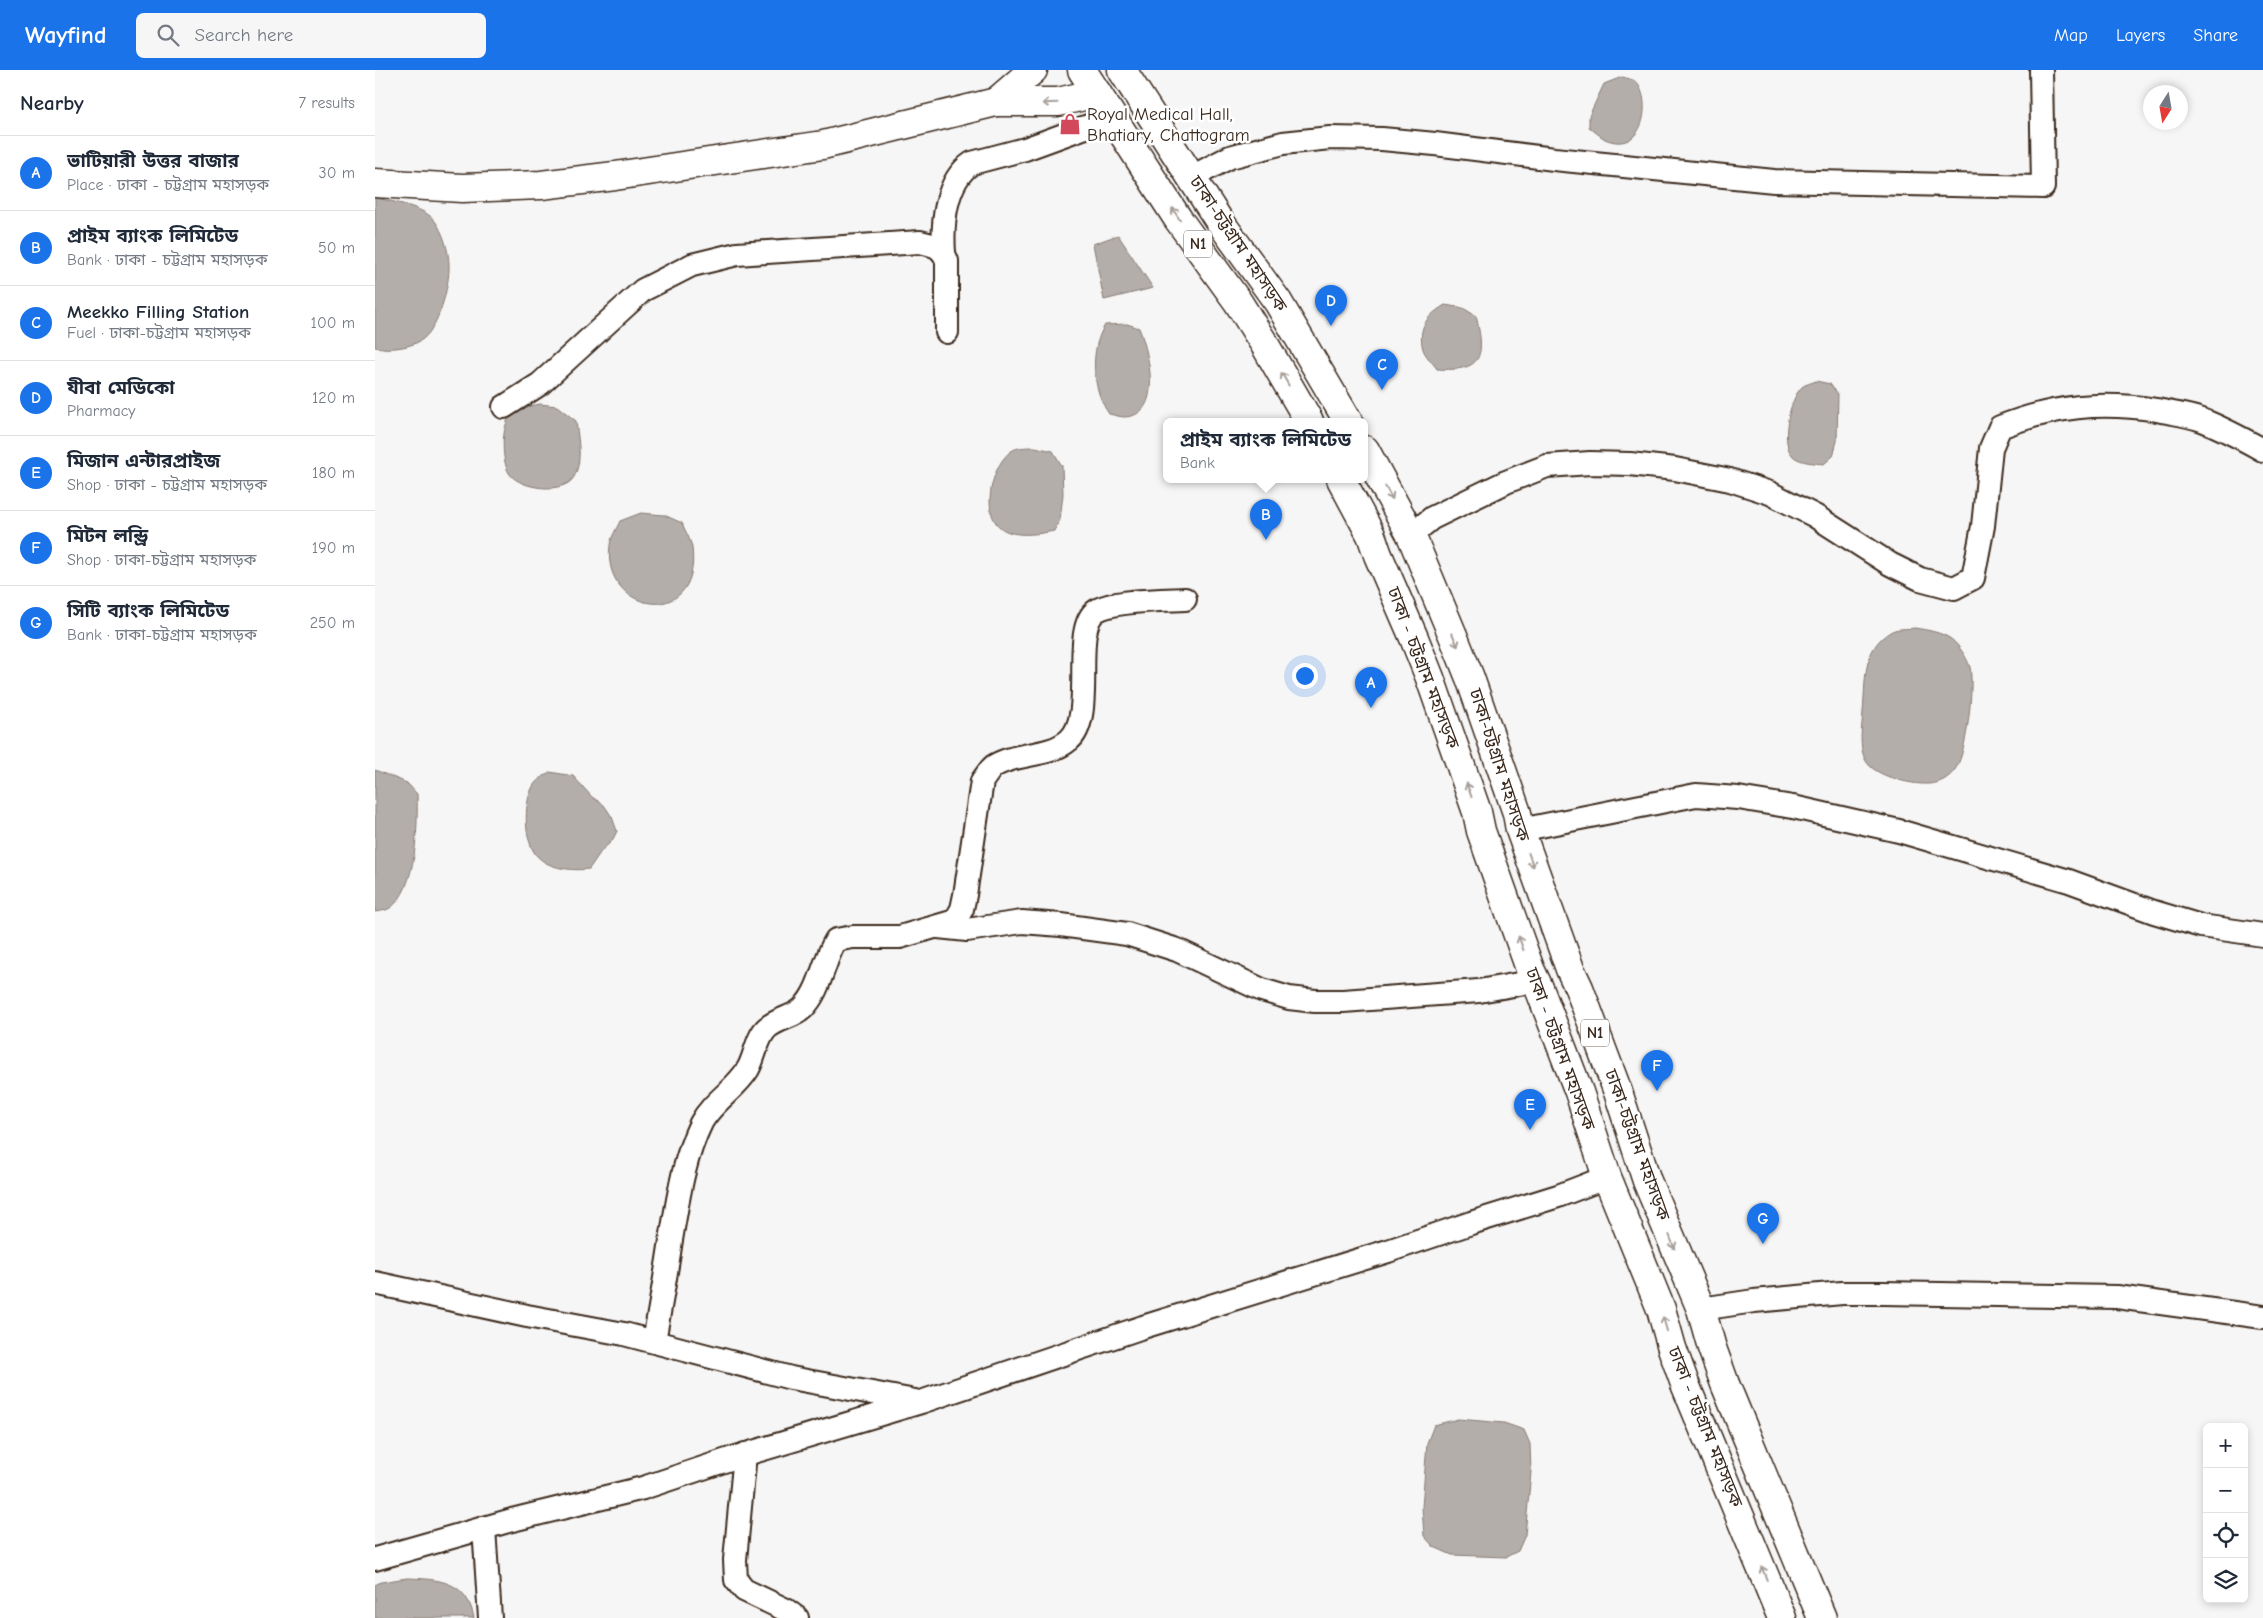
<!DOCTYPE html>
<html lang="en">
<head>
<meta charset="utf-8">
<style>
  :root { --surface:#fff; --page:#f6f6f7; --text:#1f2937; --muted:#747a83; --line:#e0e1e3; --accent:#1a73e8 }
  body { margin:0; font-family:"Comic Neue","Noto Sans Bengali",sans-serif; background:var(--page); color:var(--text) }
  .controls { position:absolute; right:15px; bottom:15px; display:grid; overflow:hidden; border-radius:8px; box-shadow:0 2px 8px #0003 }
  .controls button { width:45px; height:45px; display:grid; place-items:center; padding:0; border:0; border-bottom:1px solid var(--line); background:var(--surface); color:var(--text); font:25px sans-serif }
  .compass { position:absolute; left:1768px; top:15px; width:45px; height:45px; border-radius:50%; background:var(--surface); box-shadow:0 2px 8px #0003; rotate:191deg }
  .you { position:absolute; left:929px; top:605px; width:18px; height:18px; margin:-12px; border:4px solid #fff; border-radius:50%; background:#1a73e8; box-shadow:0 0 0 8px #1a73e833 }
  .badge { display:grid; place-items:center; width:32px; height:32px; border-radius:50%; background:var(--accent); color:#fff; font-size:16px; font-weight:700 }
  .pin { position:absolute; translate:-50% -41px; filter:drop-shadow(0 1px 2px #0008) }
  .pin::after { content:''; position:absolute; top:26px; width:18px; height:15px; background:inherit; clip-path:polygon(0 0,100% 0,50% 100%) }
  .popup { position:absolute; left:788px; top:348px; width:205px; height:65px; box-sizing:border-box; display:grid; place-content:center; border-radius:8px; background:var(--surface); filter:drop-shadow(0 1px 4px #0005); font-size:16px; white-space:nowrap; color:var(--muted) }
  .popup b { font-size:19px; color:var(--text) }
  .popup::after { content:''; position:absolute; left:50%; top:100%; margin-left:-10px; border:10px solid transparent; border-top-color:var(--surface) }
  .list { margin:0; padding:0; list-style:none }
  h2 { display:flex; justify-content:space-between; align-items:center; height:65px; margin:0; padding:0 20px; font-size:21px }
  h2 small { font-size:16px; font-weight:400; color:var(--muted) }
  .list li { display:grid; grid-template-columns:32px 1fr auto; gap:15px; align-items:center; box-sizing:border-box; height:75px; padding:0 20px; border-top:1px solid var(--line) }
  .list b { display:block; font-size:19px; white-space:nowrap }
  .list p { margin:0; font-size:16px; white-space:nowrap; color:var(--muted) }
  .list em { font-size:16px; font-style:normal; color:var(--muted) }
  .icon { flex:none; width:28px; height:28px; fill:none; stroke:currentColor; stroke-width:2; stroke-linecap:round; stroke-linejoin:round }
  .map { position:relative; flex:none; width:1888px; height:1548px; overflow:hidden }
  header { display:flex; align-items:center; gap:30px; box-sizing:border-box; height:70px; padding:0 25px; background:var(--accent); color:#fff }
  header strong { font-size:24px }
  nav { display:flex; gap:28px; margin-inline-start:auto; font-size:18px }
  .search { width:350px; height:45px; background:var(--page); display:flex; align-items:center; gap:12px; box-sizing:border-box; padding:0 18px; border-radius:8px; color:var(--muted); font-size:19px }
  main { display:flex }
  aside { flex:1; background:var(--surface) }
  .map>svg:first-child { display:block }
  .water { fill:#b4aeaa; stroke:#847972 }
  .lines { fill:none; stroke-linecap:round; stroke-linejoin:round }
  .minor-casing { stroke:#3b2a1e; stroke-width:26 }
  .major-casing { stroke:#3b2a1e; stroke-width:31 }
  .highway-casing { stroke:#3b2a1e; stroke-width:31 }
  .minor { stroke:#fff; stroke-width:22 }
  .major { stroke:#fff; stroke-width:28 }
  .highway { stroke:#fff; stroke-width:28 }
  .oneway { stroke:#a79f9a }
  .labels { text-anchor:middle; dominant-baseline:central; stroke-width:5; stroke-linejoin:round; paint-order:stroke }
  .shield { fill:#fff; stroke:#766a62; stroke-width:1 }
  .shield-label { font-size:16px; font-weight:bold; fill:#3b2a1e }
  .poi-label { font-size:18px; fill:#3b2a1e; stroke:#fff; text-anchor:start }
  .street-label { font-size:18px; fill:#3b2a1e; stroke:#fff }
</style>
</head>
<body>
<header>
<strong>Wayfind</strong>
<div class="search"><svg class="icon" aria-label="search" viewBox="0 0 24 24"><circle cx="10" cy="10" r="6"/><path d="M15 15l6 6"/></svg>Search here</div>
<nav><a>Map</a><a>Layers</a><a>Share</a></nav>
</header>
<main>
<aside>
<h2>Nearby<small>7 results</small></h2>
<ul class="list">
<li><span class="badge">A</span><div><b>ভাটিয়ারী উত্তর বাজার</b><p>Place · ঢাকা - চট্টগ্রাম মহাসড়ক</p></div><em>30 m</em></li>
<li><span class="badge">B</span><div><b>প্রাইম ব্যাংক লিমিটেড</b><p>Bank · ঢাকা - চট্টগ্রাম মহাসড়ক</p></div><em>50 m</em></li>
<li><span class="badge">C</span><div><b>Meekko Filling Station</b><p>Fuel · ঢাকা-চট্টগ্রাম মহাসড়ক</p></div><em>100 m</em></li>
<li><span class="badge">D</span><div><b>যীবা মেডিকো</b><p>Pharmacy</p></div><em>120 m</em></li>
<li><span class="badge">E</span><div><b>মিজান এন্টারপ্রাইজ</b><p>Shop · ঢাকা - চট্টগ্রাম মহাসড়ক</p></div><em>180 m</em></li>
<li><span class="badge">F</span><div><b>মিটন লন্ড্রি</b><p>Shop · ঢাকা-চট্টগ্রাম মহাসড়ক</p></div><em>190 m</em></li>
<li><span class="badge">G</span><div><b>সিটি ব্যাংক লিমিটেড</b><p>Bank · ঢাকা-চট্টগ্রাম মহাসড়ক</p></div><em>250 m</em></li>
</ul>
</aside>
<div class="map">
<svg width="1888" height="1548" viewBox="0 0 1888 1548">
  <rect width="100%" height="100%" fill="#f7f6f6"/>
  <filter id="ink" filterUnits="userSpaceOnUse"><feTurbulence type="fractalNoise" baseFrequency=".02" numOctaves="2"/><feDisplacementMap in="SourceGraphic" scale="10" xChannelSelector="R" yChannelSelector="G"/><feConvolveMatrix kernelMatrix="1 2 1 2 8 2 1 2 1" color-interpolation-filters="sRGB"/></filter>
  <g filter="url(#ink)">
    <!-- water -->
    <g class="water">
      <path d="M1247,7c4,1 11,2 14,5 17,18 8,74 -31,57 -5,-3 -11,-8 -16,-12v-11l15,-32z"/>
      <path d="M0,128c16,3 50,9 60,23 8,11 14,30 14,44 1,20 -11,66 -29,76 -12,7 -32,9 -45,6z"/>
      <path d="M743,165l35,53 -49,12 -11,-56z"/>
      <path d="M1070,235l18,3 13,8c10,41 6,56 -39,53 -4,-6 -12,-13 -14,-20 -6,-22 5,-34 22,-44z"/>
      <path d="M752,254l12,4c9,22 26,87 -14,89 -5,0 -11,-2 -16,-3 -17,-24 -20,-64 -4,-89z"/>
      <path d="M1441,311l14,3 8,10 -1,47 -4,15 -9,8c-9,-1 -22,-1 -30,-7 -15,-11 -5,-58 8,-70 3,-3 10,-4 14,-6z"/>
      <path d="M165,334l17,2 19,15c2,18 7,39 -2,56 -10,18 -55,12 -65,-4 -8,-13 -8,-47 2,-58 8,-8 19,-9 29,-11z"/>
      <path d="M660,377l18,4 9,15 1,28 -3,26 -6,11c-15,3 -40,7 -53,-3 -21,-15 -9,-66 12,-78 5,-3 16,-3 22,-3z"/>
      <path d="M266,443l23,2 18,8c3,8 9,17 10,25 10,82 -92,66 -82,-3 1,-8 7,-17 10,-24z"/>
      <path d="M1540,558c12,2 26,4 36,11 8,6 16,19 19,28 4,20 -3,84 -14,101 -6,10 -17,16 -28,16 -17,1 -54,-8 -62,-23 -8,-13 -4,-35 -3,-49 3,-30 -2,-64 29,-81 6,-3 16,-2 23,-3z"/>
      <path d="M0,700l32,13 10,11c1,30 0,96 -27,114 -4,3 -10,3 -15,4z"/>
      <path d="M175,702l23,4 19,21 12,8 8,12 5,14 -5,10 -10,9 -13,19c-16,2 -39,0 -51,-12 -15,-14 -16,-61 -1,-76 3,-3 9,-6 13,-9z"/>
      <path d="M1083,1349l46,4 20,7 6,14 1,28 -6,63 -7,16 -12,6 -54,-2 -18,-8 -10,-11 -2,-29 5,-64 7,-18z"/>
      <path d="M32,1508c33,1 60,3 67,40h-99v-33l6,-3z"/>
    </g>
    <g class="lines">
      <!-- minor casing -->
      <g class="minor-casing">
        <g id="minor">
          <path d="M817,107l38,-20 53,-14 47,-5 52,1 53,5 119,15 220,22 269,6 -2,-117"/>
          <path d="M569,183c-2,-29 1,-72 28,-90l53,-14 88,-32"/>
          <path d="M129,337l36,-23 103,-94 49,-25 45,-11 183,-12c14,3 22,4 27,19v71"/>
          <path d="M1036,465l21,-17 74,-36 41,-16 43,-3 40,1 45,5 55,11 40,13 45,23 75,48 30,15 34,9 19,-10 10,-52 8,-78 9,-21c54,-21 100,-26 157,-17 14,3 31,5 45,10 21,8 41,19 61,30"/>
          <path d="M1145,760l176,-35 42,3 55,9 106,24 170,50 85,31 47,14 62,9"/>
          <path d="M563,857l29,3 55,-8 39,3 66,9 50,16 85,40 27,8 26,3h28l136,-10 57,-10"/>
          <path d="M0,1213l152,33 97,18 167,44 124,23"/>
          <path d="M1326,1239l53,-8 88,-8h41l234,4 146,20"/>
          <path d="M279,1271c6,-33 12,-67 17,-101 7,-40 12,-80 30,-117 11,-21 35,-34 47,-54 7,-12 9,-32 19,-41 11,-10 26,-10 36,-20 18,-18 20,-47 33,-68l17,-3h47l55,-16 7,-12 3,-14 17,-114c4,-5 8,-12 12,-15 22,-14 54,-8 75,-26 28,-23 1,-111 27,-129 16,-11 68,-11 89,-12"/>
          <path d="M370,1384l-10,106 1,20 8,10 42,20 11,8"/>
          <path d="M109,1458l6,90"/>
          <path d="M0,1489l137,-39 131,-32 90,-30 188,-56 222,-75 245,-76 83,-28 87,-27 49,-19"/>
        </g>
      </g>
      <!-- major casing -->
      <g class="major-casing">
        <g id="major">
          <path d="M621,32l37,-32"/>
          <path d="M0,113l87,5 79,-3 74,-9 208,-31 173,-43h62l39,-9"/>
        </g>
      </g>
      <!-- highway casing -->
      <g class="highway-casing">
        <g id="highway">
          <path d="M707,0l96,149 60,83 27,43 44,76"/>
          <path d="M747,0l96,149 60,83 70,119"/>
          <path d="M990,380l46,85 43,103 16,40 47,135 3,17 50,139 9,19 39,104 29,89 54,128 11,39 13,36 97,234"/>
          <path d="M966,409l30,56 7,20 36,83 16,40 47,134 4,19 49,138 9,19 40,104 28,85 54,132 11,39 13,36 97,234"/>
        </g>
      </g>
      <!-- minor -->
      <use href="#minor" class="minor"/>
      <!-- major -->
      <use href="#major" class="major"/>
      <!-- highway -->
      <use href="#highway" class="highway"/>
    </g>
    <!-- one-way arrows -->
    <defs><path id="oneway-shaft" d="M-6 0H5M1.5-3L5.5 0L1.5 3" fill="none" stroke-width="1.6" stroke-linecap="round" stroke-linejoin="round" transform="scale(1.25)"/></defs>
    <g class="oneway">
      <use href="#oneway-shaft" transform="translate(675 33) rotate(178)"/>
      <use href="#oneway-shaft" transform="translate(801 144) rotate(-123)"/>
      <use href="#oneway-shaft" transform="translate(910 309) rotate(-120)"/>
      <use href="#oneway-shaft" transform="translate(1014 423) rotate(60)"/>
      <use href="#oneway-shaft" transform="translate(1080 570) rotate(67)"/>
      <use href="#oneway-shaft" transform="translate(1094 720) rotate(-110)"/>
      <use href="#oneway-shaft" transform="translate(1156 790) rotate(70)"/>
      <use href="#oneway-shaft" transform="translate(1146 873) rotate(-109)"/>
      <use href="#oneway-shaft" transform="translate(1297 1172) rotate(69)"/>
      <use href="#oneway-shaft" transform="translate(1290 1254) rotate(-106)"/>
      <use href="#oneway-shaft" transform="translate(1389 1503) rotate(-112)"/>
    </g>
  </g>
  <!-- icons -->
  <defs>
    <g id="shop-bare" transform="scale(1.725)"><path d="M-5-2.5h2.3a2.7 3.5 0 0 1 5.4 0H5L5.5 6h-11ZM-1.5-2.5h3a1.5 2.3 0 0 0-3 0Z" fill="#d1495b" stroke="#fff" stroke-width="2.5" paint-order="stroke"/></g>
  </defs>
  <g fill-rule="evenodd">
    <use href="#shop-bare" x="695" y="54"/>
  </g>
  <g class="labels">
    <!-- shield labels -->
    <g class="shield">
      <rect x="809" y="160.5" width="28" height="27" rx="4"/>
      <rect x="1206" y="949.5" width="28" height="27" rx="4"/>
    </g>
    <g class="shield-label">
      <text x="823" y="174">N1</text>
      <text x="1220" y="963">N1</text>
    </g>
    <!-- poi labels -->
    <g class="poi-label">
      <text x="712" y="44">Royal Medical Hall,<tspan x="712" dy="21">Bhatiary, Chattogram</tspan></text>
    </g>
    <!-- street labels -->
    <g class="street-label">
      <text transform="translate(863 174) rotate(56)">ঢাকা-চট্টগ্রাম মহাসড়ক</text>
      <text transform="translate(1048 598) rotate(69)">ঢাকা - চট্টগ্রাম মহাসড়ক</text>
      <text transform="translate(1124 695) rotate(72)">ঢাকা-চট্টগ্রাম মহাসড়ক</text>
      <text transform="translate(1185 979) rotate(70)">ঢাকা - চট্টগ্রাম মহাসড়ক</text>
      <text transform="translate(1262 1075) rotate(70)">ঢাকা-চট্টগ্রাম মহাসড়ক</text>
      <text transform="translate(1330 1357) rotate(68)">ঢাকা - চট্টগ্রাম মহাসড়ক</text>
    </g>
  </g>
</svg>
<div class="controls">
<button>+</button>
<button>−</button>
<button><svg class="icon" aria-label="locate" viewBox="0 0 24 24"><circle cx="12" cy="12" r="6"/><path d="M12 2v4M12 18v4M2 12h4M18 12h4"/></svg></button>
<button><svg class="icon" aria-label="layers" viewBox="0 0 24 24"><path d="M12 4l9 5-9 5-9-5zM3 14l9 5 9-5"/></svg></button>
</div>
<svg class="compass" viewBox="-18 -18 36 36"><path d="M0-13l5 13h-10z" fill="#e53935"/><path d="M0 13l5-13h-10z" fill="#747a83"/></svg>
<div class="you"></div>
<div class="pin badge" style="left:996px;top:638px">A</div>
<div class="pin badge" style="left:891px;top:470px">B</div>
<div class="popup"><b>প্রাইম ব্যাংক লিমিটেড</b>Bank</div>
<div class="pin badge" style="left:1007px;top:320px">C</div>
<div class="pin badge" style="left:956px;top:256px">D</div>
<div class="pin badge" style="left:1155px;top:1060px">E</div>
<div class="pin badge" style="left:1282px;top:1021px">F</div>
<div class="pin badge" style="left:1388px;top:1174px">G</div>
</div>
</main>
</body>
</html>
